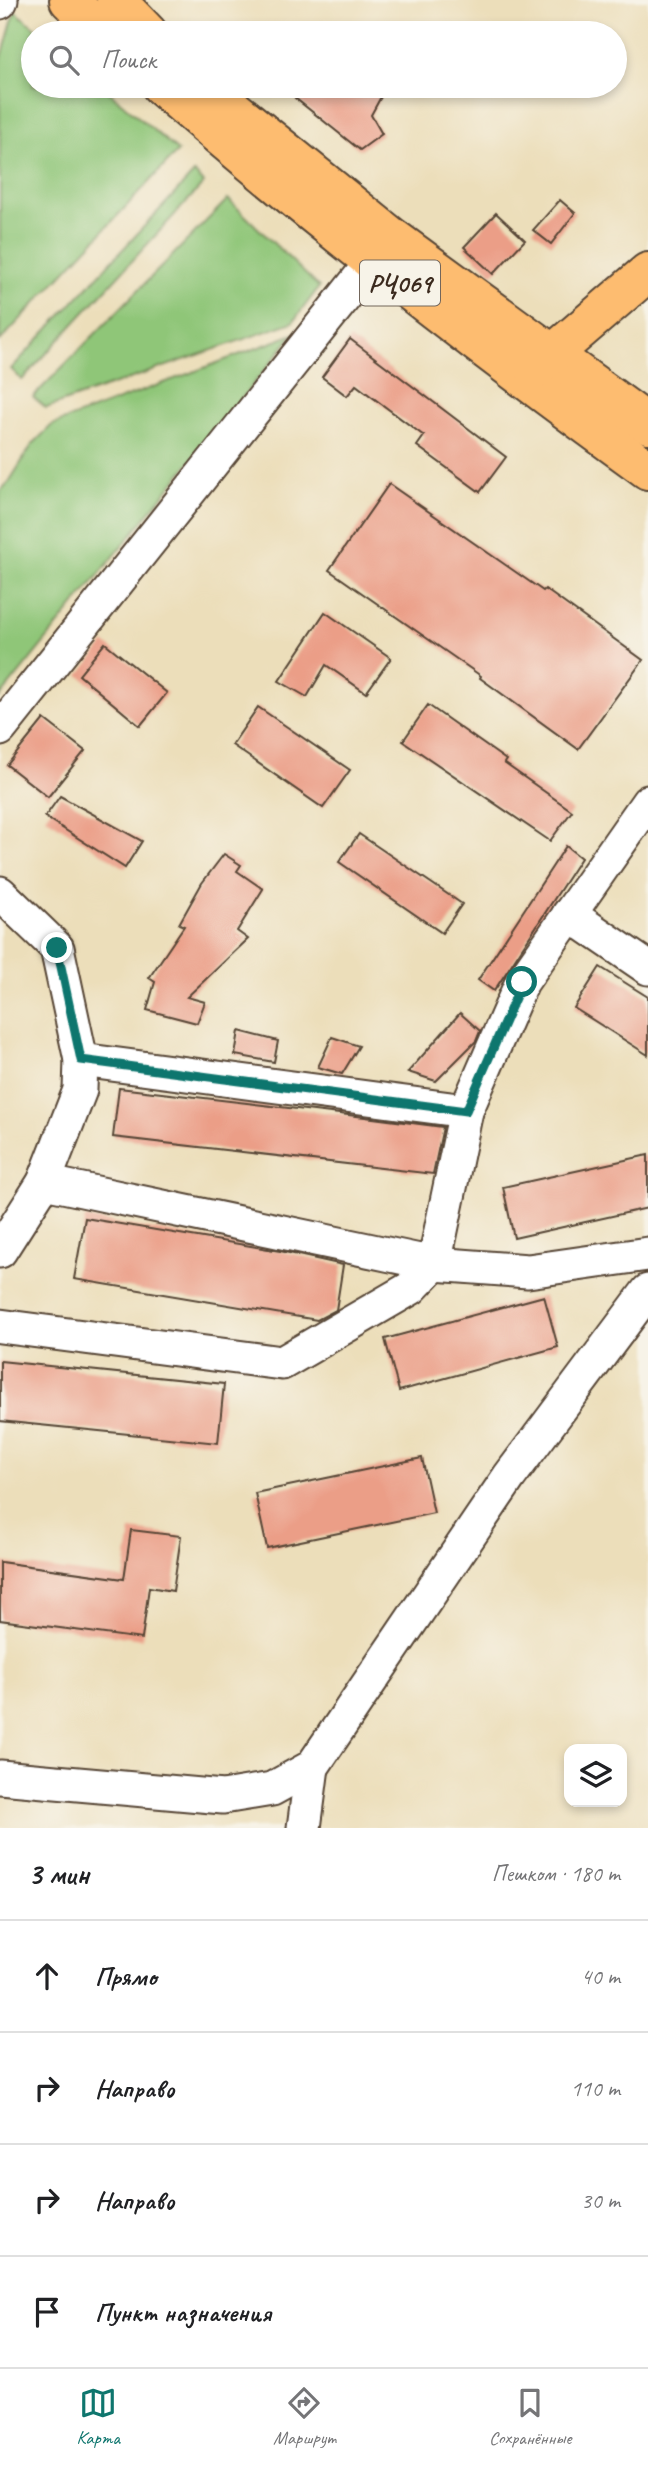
<!DOCTYPE html>
<html lang="ru">
<head>
<meta charset="utf-8">
<style>
  :root { --surface:#fff; --page:#f6f6f6; --text:#202124; --muted:#757577; --line:#e0e0e0; --accent:#0f766e }
  body { margin:0; font-family:Caveat,sans-serif; background:var(--page); color:var(--text) }
  .controls { position:absolute; right:21px; bottom:21px; display:grid; overflow:hidden; border-radius:14px; box-shadow:0 4px 10px #0003 }
  .controls button { width:63px; height:63px; display:grid; place-items:center; padding:0; border:0; border-bottom:2px solid var(--line); background:var(--surface); color:var(--text); font:35px sans-serif }
  .stop { position:absolute; width:21px; height:21px; margin:-16px; border:5px solid #0f766e; border-radius:50%; background:#fff }
  .stop.end { background:#0f766e; border-color:#fff; box-shadow:0 2px 7px #0008 }
  .list { margin:0; padding:0; list-style:none }
  h2 { display:flex; justify-content:space-between; align-items:center; height:91px; margin:0; padding:0 28px; font-size:30px }
  h2 small { font-size:23px; font-weight:400; color:var(--muted) }
  .list li { display:grid; grid-template-columns:46px 1fr auto; gap:21px; align-items:center; box-sizing:border-box; height:112px; padding:0 28px; border-top:2px solid var(--line) }
  .list b { display:block; font-size:26px; white-space:nowrap }
  .list em { font-size:23px; font-style:normal; color:var(--muted) }
  .icon { flex:none; width:38px; height:38px; fill:none; stroke:currentColor; stroke-width:2; stroke-linecap:round; stroke-linejoin:round }
  .map { position:relative; flex:none; width:648px; height:1828px; overflow:hidden }
  .search { position:absolute; background:var(--surface); box-shadow:0 4px 10px #0003; left:21px; right:21px; top:21px; height:77px; display:flex; align-items:center; gap:18px; box-sizing:border-box; padding:0 24px; border-radius:38px; color:var(--muted); font-size:26px }
  .sheet { height:539px; background:var(--surface) }
  nav { display:flex; justify-content:space-around; align-items:center; box-sizing:border-box; height:98px; border-top:2px solid var(--line); background:var(--surface); font-size:19px; color:var(--muted) }
  nav a { display:grid; justify-items:center; gap:4px }
  nav .on { color:var(--accent) }
  .map>svg:first-child { display:block }
  .green { fill:#8fc678; stroke:#65784b; stroke-width:2 }
  .building { fill:#eb9e87 }
  .lines { fill:none; stroke-linecap:round; stroke-linejoin:round }
  .minor-casing { stroke:#564535; stroke-width:37 }
  .major-casing { stroke:#564535; stroke-width:42 }
  .minor { stroke:#fff; stroke-width:33 }
  .major { stroke:#fdbc70; stroke-width:38 }
  .route { stroke:#0f766e; stroke-width:9 }
  .labels { text-anchor:middle; dominant-baseline:central; stroke-width:5; stroke-linejoin:round; paint-order:stroke }
  .shield { fill:#f7f3e8; stroke:#73665b; stroke-width:2 }
  .shield-label { font-size:26px; font-weight:bold; fill:#3b2a1e }
</style>
</head>
<body>
<div class="map">
<svg width="648" height="1828" viewBox="0 0 648 1828">
  <rect width="100%" height="100%" fill="#f7f3e8"/>
  <filter id="ink" filterUnits="userSpaceOnUse"><feTurbulence type="fractalNoise" baseFrequency=".0143" numOctaves="2"/><feDisplacementMap in="SourceGraphic" scale="14" xChannelSelector="R" yChannelSelector="G"/><feConvolveMatrix kernelMatrix="1 2 1 2 8 2 1 2 1" color-interpolation-filters="sRGB"/></filter>
  <filter id="wash" filterUnits="userSpaceOnUse"><feTurbulence type="fractalNoise" baseFrequency=".00686" numOctaves="4" result="noise"/><feDisplacementMap in="SourceGraphic" scale="28" xChannelSelector="R" yChannelSelector="G"/><feGaussianBlur stdDeviation="1.57" result="paint"/><feColorMatrix in="noise" values="0 0 0 0 0 0 0 0 0 0 0 0 0 0 0 0 0 1.4 0 .05"/><feComposite in="paint" operator="in"/></filter>
  <g filter="url(#wash)">
    <rect width="100%" height="100%" fill="#ecdeba"/>
    <!-- green -->
    <g class="green">
      <path d="M15,11l26,22h-8v53h69l76,65 -178,190v-277z"/>
      <path d="M194,173l10,10 -182,197 -11,-11z"/>
      <path d="M228,199l91,88 -26,35 -247,86 -13,-11z"/>
      <path d="M294,334l-294,363v-206l9,-9 23,-37 20,-20z"/>
    </g>
    <g id="blocks">
      <!-- building -->
      <g class="building">
        <path d="M305,86h67l11,7 -12,22 11,19 -22,16 -65,-52z"/>
        <path d="M560,200l15,13 -24,31 -18,-14z"/>
        <path d="M496,213l29,27 -32,34 -29,-27z"/>
        <path d="M350,339l156,118 -26,35 -63,-46 7,-10 -68,-51 -9,11 -25,-19z"/>
        <path d="M389,484l154,107 2,-2 98,71 -65,89 -98,-71 1,-2 -152,-106z"/>
        <path d="M325,612l66,46 -25,35 -40,-28 -19,32 -28,-16z"/>
        <path d="M105,643l62,50 -27,33 -61,-51z"/>
        <path d="M428,705l78,55 -2,3 68,48 -22,30 -147,-100z"/>
        <path d="M258,707l92,63 -27,38 -91,-63z"/>
        <path d="M44,719l41,32 -37,46 -41,-32z"/>
        <path d="M60,796l82,45 -17,27 -80,-51z"/>
        <path d="M359,834l103,70 -20,29 -103,-71z"/>
        <path d="M566,846l15,12 -87,133 -16,-11z"/>
        <path d="M224,854l17,11 -4,6 26,18 -26,42 11,8 -61,58 18,5 -8,21 -50,-13 8,-28 -6,-4 35,-52 -5,-2 23,-41z"/>
        <path d="M600,967l48,30v58l-74,-47z"/>
        <path d="M460,1013l20,18 -4,10 -40,40 -28,-9z"/>
        <path d="M239,1031l39,10 -4,21 -39,-7z"/>
        <path d="M332,1037l27,9 -17,28 -24,-7z"/>
        <path d="M119,1088l246,29 78,10 -10,47 -320,-37z"/>
        <path d="M648,1155v53l-134,30 -11,-51z"/>
        <path d="M85,1218l195,33 63,14 -7,45 -19,10 -243,-41z"/>
        <path d="M544,1296l14,51 -159,44 -14,-52z"/>
        <path d="M0,1361l224,23 -6,59 -218,-22z"/>
        <path d="M422,1458l12,55 -167,35 -12,-55z"/>
        <path d="M131,1530l50,6 -8,55 -24,-4 -7,52 -142,-19v-58l124,17z"/>
      </g>
    </g>
  </g>
  <g filter="url(#ink)">
    <use href="#blocks" fill-opacity="0" stroke="#564535" stroke-width="2"/>
    <g class="lines">
      <!-- minor casing -->
      <g class="minor-casing">
        <g id="minor">
          <path d="M0,2l1,-2"/>
          <path d="M0,729l389,-488"/>
          <path d="M0,893l57,55 24,112 -1,30 -36,92 -44,69"/>
          <path d="M569,914l79,54"/>
          <path d="M81,1060l385,51"/>
          <path d="M44,1182l390,82 94,7 120,-17"/>
          <path d="M0,1326l282,37 129,-75 23,-24 32,-153 56,-129 126,-180"/>
          <path d="M0,1777l223,20 49,-8 40,-22 197,-290 139,-186"/>
          <path d="M304,1828l8,-61"/>
        </g>
      </g>
      <!-- major casing -->
      <g class="major-casing">
        <g id="major">
          <path d="M69,0l34,33"/>
          <path d="M116,0l32,33"/>
          <path d="M161,86c156,136 320,263 487,384"/>
          <path d="M205,86l187,151 256,187"/>
          <path d="M535,369l113,-97"/>
        </g>
      </g>
      <!-- minor -->
      <use href="#minor" class="minor"/>
      <!-- major -->
      <use href="#major" class="major"/>
    </g>
  </g>
  <g class="lines" filter="url(#ink)">
    <!-- route -->
    <path class="route" d="M57,948l24,112 385,51 56,-129"/>
  </g>
  <g class="labels">
    <!-- shield labels -->
    <rect class="shield" x="360" y="260.5" width="80" height="45" rx="5"/>
    <g class="shield-label">
      <text x="400" y="283">РҶ069</text>
    </g>
  </g>
</svg>
<div class="controls">
<button><svg class="icon" aria-label="layers" viewBox="0 0 24 24"><path d="M12 4l9 5-9 5-9-5zM3 14l9 5 9-5"/></svg></button>
</div>
<div class="stop" style="left:522px;top:982px"></div>
<div class="stop end" style="left:57px;top:948px"></div>
<div class="search"><svg class="icon" aria-label="search" viewBox="0 0 24 24"><circle cx="10" cy="10" r="6"/><path d="M15 15l6 6"/></svg>Поиск</div>
</div>
<section class="sheet">
<h2>3 мин<small>Пешком · 180 m</small></h2>
<ul class="list">
<li><svg class="icon" aria-label="ahead" viewBox="0 0 24 24"><path d="M12 20V5M6 11l6-6 6 6"/></svg><div><b>Прямо</b></div><em>40 m</em></li>
<li><svg class="icon" aria-label="right" viewBox="0 0 24 24"><path d="M7 20v-9h11M14 6l5 5-5 5"/></svg><div><b>Направо</b></div><em>110 m</em></li>
<li><svg class="icon" aria-label="right" viewBox="0 0 24 24"><path d="M7 20v-9h11M14 6l5 5-5 5"/></svg><div><b>Направо</b></div><em>30 m</em></li>
<li><svg class="icon" aria-label="arrive" viewBox="0 0 24 24"><path d="M6 21V4h12l-3 4 3 4H6"/></svg><div><b>Пункт назначения</b></div></li>
</ul>
</section>
<nav>
<a class="on"><svg class="icon" aria-label="map" viewBox="0 0 24 24"><path d="M3 6l6-2 6 2 6-2v14l-6 2-6-2-6 2zM9 4v14M15 6v14"/></svg>Карта</a>
<a><svg class="icon" aria-label="directions" viewBox="0 0 24 24"><path d="M12 3l9 9-9 9-9-9zM9 14v-3h6M13 9l2 2-2 2"/></svg>Маршрут</a>
<a><svg class="icon" aria-label="saved" viewBox="0 0 24 24"><path d="M7 4h10v16l-5-4-5 4z"/></svg>Сохранённые</a>
</nav>
</body>
</html>
